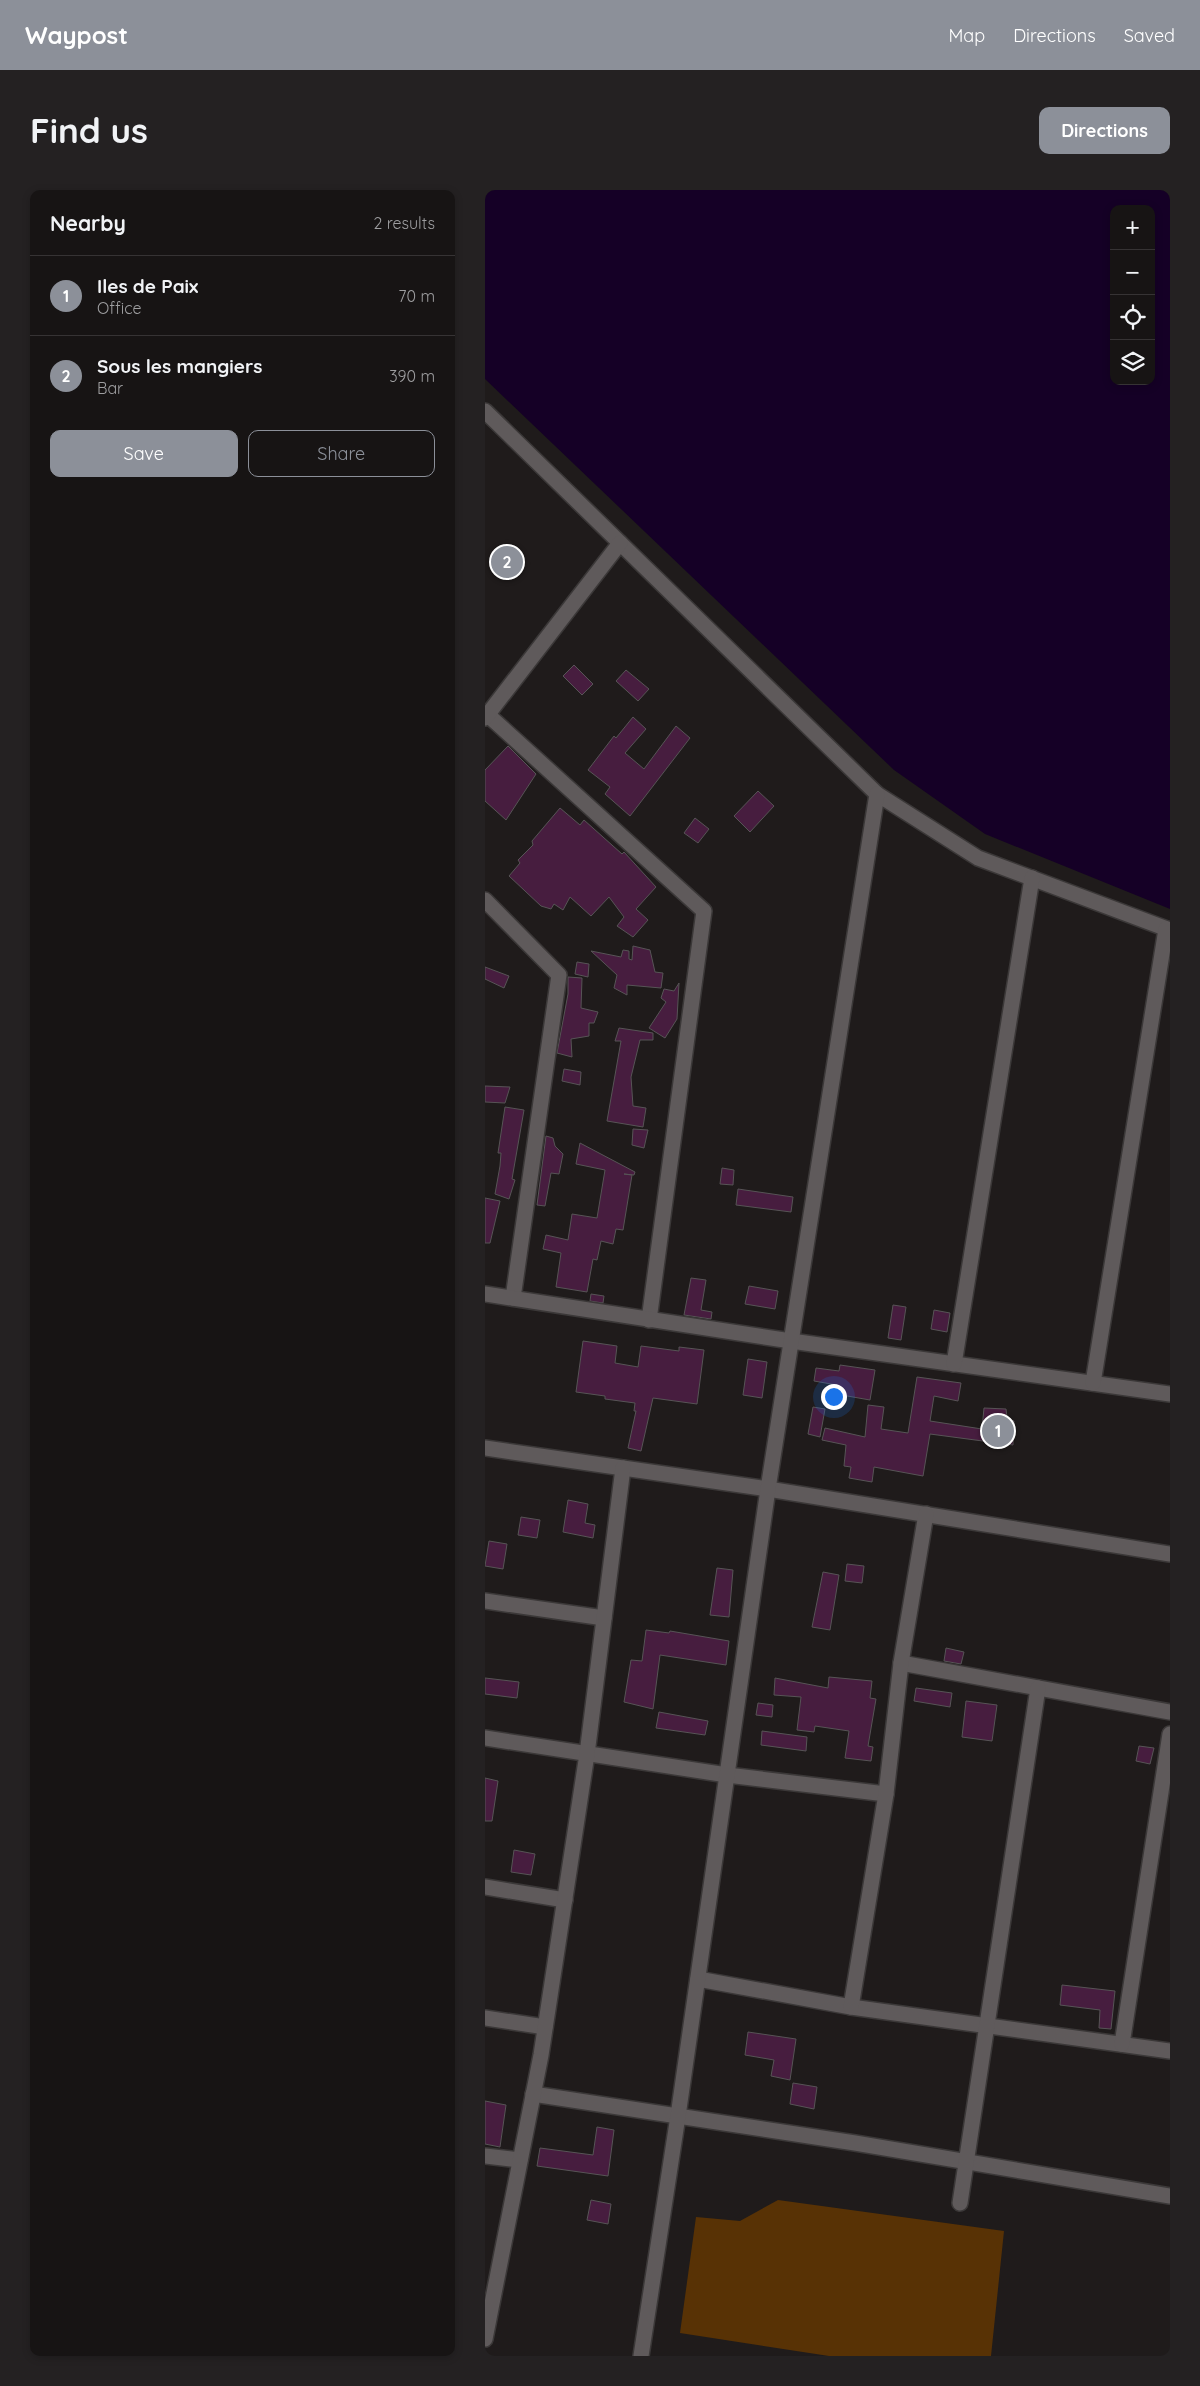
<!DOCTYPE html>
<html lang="en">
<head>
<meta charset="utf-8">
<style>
  :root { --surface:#171414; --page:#242122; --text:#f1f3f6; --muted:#9e9ea0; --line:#363334; --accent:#8c9099 }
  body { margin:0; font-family:Quicksand,sans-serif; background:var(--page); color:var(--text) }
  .controls { position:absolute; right:15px; top:15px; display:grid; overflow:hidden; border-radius:10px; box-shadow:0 2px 8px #0003 }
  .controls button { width:45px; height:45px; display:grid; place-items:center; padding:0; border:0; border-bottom:1px solid var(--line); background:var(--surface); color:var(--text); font:25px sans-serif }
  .you { position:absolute; left:348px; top:1206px; width:18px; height:18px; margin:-12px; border:4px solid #fff; border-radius:50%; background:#1a73e8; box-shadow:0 0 0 8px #1a73e833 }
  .badge { display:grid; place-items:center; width:32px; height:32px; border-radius:50%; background:var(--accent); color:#fff; font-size:16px; font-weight:700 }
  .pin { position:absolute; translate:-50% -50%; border:2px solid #fff; box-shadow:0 1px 5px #0006 }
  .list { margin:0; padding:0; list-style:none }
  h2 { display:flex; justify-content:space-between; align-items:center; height:65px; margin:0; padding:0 20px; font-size:21px }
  h2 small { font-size:16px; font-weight:400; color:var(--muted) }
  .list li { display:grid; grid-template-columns:32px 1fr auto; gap:15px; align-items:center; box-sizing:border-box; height:80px; padding:0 20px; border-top:1px solid var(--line) }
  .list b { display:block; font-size:19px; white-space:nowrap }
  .list p { margin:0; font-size:16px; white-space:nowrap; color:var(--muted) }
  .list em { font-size:16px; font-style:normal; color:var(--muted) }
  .actions { display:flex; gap:10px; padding:15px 20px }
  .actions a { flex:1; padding:11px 0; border:1px solid var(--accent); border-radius:10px; text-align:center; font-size:18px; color:var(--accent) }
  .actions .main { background:var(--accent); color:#fff }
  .icon { flex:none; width:28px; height:28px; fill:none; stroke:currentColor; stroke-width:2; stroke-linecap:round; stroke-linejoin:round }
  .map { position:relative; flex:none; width:685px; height:2166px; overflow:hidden; border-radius:10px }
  header { display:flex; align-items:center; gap:30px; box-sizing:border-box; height:70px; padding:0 25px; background:var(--accent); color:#fff }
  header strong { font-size:24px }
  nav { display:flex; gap:28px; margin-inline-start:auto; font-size:18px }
  .intro { display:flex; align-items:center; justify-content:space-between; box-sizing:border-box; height:120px; padding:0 30px }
  h1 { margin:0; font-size:35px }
  .button { padding:12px 22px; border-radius:10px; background:var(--accent); color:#fff; font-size:18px; font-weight:700 }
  main { display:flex; gap:30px; padding:0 30px }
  aside { flex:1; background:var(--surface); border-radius:10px; box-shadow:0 2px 8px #0003 }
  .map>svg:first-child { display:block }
  .green { fill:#583205 }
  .water { fill:#150026; fill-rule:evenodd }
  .building { fill:#471d3f; stroke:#575456 }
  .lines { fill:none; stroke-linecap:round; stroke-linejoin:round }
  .street-casing { stroke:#3b3838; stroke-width:18 }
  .street { stroke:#5f5a5b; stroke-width:15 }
</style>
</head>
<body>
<header>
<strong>Waypost</strong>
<nav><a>Map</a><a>Directions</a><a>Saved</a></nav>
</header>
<div class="intro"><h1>Find us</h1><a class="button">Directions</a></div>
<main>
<aside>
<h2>Nearby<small>2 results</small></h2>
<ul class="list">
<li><span class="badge">1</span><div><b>Iles de Paix</b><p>Office</p></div><em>70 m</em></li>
<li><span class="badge">2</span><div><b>Sous les mangiers</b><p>Bar</p></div><em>390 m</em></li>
</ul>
<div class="actions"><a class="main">Save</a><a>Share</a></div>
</aside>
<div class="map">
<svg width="685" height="2166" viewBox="0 0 685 2166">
  <rect width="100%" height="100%" fill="#1f1b1b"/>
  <polygon class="green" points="293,2010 519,2041 506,2166 344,2166 195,2143 211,2027 255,2031"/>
  <path class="water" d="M0 0H685V719L500 644 409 580 0 189ZM629 19H666V191H629Z"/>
  <g class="building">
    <polygon points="89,475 108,494 97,505 78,486"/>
    <polygon points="141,480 164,499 153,511 131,491"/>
    <polygon points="148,527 161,539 140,563 159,579 191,536 205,548 145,626 120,604 125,597 103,580 129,546 131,548"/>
    <polygon points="23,556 51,584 21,630 0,611 0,580"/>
    <polygon points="273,601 289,616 265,642 249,626"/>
    <polygon points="75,618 95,635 99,630 137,664 139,662 171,697 151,719 163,730 148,747 132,736 139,727 124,707 106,726 85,707 78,720 69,714 66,719 56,716 24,686 35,673 33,670 48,655 47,651"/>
    <polygon points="210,628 224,639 213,653 199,643"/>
    <polygon points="148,756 165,760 170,782 178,783 176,798 142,795 142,805 129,798 132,785 106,761 136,767 138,760 144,761 144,769 147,770"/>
    <polygon points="92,772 104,774 103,787 90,784"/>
    <polygon points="0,777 24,786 19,798 0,789"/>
    <polygon points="83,787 97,788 96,818 113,822 109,833 104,833 104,846 86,849 87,867 72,863 83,804"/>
    <polygon points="194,793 192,829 180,848 164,838 181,812 176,808 179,799 189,801"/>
    <polygon points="134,838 168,843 168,850 155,850 146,887 148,916 161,918 158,937 122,931 136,851 130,851"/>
    <polygon points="79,879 96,882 95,895 77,891"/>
    <polygon points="0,896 25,897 20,913 0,912"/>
    <polygon points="20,917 39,920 27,989 30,990 24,1009 10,1004 15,976 16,963 13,963"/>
    <polygon points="148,939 163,940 159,958 147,955"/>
    <polygon points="61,946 68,948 70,956 78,964 74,984 66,983 60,1016 52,1015"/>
    <polygon points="95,953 150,982 149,985 139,984 147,985 138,1040 131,1039 128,1054 116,1051 112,1070 108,1069 102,1102 71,1097 76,1063 58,1059 61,1045 83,1050 87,1024 112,1028 120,980 91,974"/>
    <polygon points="237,978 249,980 248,995 235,994"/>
    <polygon points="253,999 308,1007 306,1022 251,1015"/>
    <polygon points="0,1008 15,1011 5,1053 0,1053"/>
    <polygon points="206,1088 221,1090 216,1120 227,1122 226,1129 199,1125"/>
    <polygon points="264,1096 293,1101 290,1119 260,1114"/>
    <polygon points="106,1104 119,1106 118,1113 105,1111"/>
    <polygon points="408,1115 421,1117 416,1150 403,1148"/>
    <polygon points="449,1120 465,1123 462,1142 446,1139"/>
    <polygon points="98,1151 132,1156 130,1173 153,1177 156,1156 194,1161 194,1157 219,1160 212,1214 168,1208 156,1261 143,1258 151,1221 149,1221 150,1213 120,1209 120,1206 91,1202"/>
    <polygon points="263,1169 282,1172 277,1208 258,1205"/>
    <polygon points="355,1175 390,1180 385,1210 351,1204 352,1195 329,1191 331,1178 354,1181"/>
    <polygon points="432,1187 476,1193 473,1211 449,1206 445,1231 497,1239 499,1218 521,1219 522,1228 529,1231 528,1255 445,1244 438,1286 389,1277 387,1292 364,1288 366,1277 359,1276 361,1255 337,1250 340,1238 380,1247 383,1215 399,1217 396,1239 423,1243"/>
    <polygon points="328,1217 340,1219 335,1247 323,1244"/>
    <polygon points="83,1310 103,1314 100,1333 110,1335 108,1348 78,1342"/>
    <polygon points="36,1327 55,1330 52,1348 33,1345"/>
    <polygon points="4,1351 22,1354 18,1379 0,1376"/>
    <polygon points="362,1374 379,1376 377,1393 360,1391"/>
    <polygon points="232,1378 248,1380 244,1427 225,1425"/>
    <polygon points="338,1382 354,1385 345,1440 327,1437"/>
    <polygon points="161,1440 184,1443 185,1441 244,1451 241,1475 175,1465 168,1519 139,1512 146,1470 157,1471"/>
    <polygon points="461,1458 479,1462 476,1474 459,1471"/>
    <polygon points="344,1487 387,1491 385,1508 391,1509 383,1556 388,1557 386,1571 360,1568 364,1541 330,1536 329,1542 312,1540 316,1507 289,1505 290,1488 343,1498"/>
    <polygon points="0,1488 34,1492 32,1508 0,1504"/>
    <polygon points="431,1498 467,1503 465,1517 429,1511"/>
    <polygon points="481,1511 512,1515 507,1551 477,1547"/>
    <polygon points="273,1513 288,1515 287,1527 271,1525"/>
    <polygon points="174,1522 223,1531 220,1545 171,1538"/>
    <polygon points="277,1541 322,1547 321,1561 276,1555"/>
    <polygon points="654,1556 669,1558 665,1574 651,1571"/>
    <polygon points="0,1588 13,1591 7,1631 0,1631"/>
    <polygon points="29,1660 50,1664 46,1685 26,1682"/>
    <polygon points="577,1795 630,1801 626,1839 614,1838 615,1820 575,1815"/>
    <polygon points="263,1842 311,1849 305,1890 286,1886 289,1870 260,1865"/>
    <polygon points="308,1893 332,1897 329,1919 305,1914"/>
    <polygon points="0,1911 21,1915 15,1957 0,1954"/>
    <polygon points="112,1937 129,1940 123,1986 52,1976 55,1958 108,1965"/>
    <polygon points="106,2010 126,2014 123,2034 102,2030"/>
  </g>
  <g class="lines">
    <g class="street-casing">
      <g id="street">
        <polyline points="0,221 392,604 493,668 685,740"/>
        <polyline points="3,525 219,721 164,1130"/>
        <polyline points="0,528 135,353"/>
        <polyline points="0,710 74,785 28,1108"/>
        <polyline points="0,1104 306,1151 685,1204"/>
        <polyline points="469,1174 547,688"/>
        <polyline points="608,1193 681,739"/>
        <polyline points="0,1258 283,1299 685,1364"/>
        <polyline points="0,1411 119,1428"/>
        <polyline points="416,1473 685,1522"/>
        <polyline points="0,1548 242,1585 401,1604"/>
        <polyline points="0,1697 80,1710"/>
        <polyline points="213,1789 366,1817 685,1861"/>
        <polyline points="366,1817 401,1604 416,1473 441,1324"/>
        <polyline points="0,1828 60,1837"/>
        <polyline points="637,1854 685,1544"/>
        <polyline points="48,1904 370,1953 685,2006"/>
        <polyline points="0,1966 35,1970"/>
        <polyline points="475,2013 553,1498"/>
        <polyline points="0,2149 56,1865 102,1564 138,1278"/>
        <polyline points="156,2166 193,1926 283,1299 392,604"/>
      </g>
    </g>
    <use href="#street" class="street"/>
  </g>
</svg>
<div class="controls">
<button>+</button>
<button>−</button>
<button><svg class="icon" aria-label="locate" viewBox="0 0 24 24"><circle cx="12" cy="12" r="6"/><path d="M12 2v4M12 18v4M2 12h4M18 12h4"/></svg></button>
<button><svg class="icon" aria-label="layers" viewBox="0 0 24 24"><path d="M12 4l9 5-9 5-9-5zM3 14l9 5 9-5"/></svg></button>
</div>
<div class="you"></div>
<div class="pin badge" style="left:513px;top:1241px">1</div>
<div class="pin badge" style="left:22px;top:372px">2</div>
</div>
</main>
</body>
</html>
